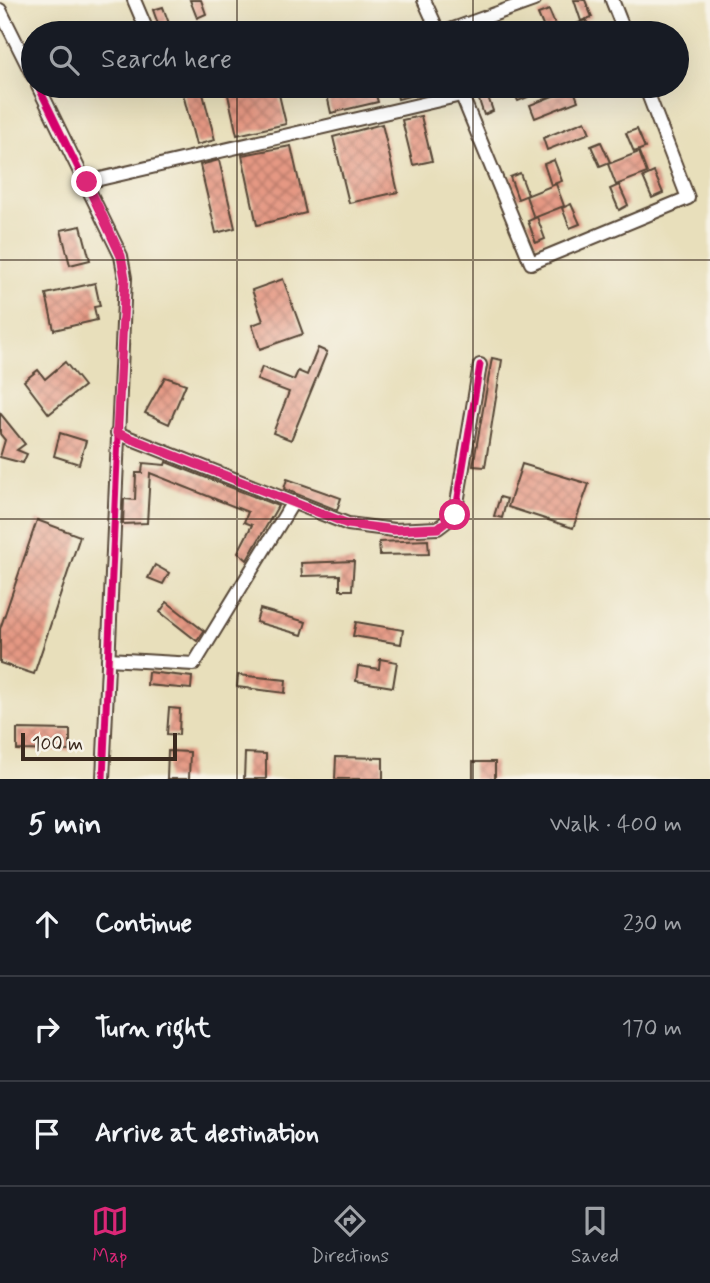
<!DOCTYPE html>
<html lang="en">
<head>
<meta charset="utf-8">
<style>
  :root { --surface:#171b24; --page:#20242c; --text:#f1f3f6; --muted:#9ea1a6; --line:#363941; --accent:#db2777 }
  body { margin:0; font-family:Mynerve,sans-serif; background:var(--page); color:var(--text) }
  .scale { position:absolute; left:21px; bottom:18px; width:156px; box-sizing:border-box; padding-left:7px; border:4px solid #3b2a1e; border-top:0; font-size:19px; line-height:24px; white-space:nowrap; color:#3b2a1e; -webkit-text-stroke:5px #f7f3e8; paint-order:stroke }
  .stop { position:absolute; width:21px; height:21px; margin:-16px; border:5px solid #db2777; border-radius:50%; background:#fff }
  .stop.end { background:#db2777; border-color:#fff; box-shadow:0 2px 7px #0008 }
  .list { margin:0; padding:0; list-style:none }
  h2 { display:flex; justify-content:space-between; align-items:center; height:91px; margin:0; padding:0 28px; font-size:30px }
  h2 small { font-size:23px; font-weight:400; color:var(--muted) }
  .list li { display:grid; grid-template-columns:46px 1fr auto; gap:21px; align-items:center; box-sizing:border-box; height:105px; padding:0 28px; border-top:2px solid var(--line) }
  .list b { display:block; font-size:26px; white-space:nowrap }
  .list em { font-size:23px; font-style:normal; color:var(--muted) }
  .icon { flex:none; width:38px; height:38px; fill:none; stroke:currentColor; stroke-width:2; stroke-linecap:round; stroke-linejoin:round }
  .map { position:relative; flex:none; width:710px; height:779px; overflow:hidden }
  .search { position:absolute; background:var(--surface); box-shadow:0 7px 28px #0002; left:21px; right:21px; top:21px; height:77px; display:flex; align-items:center; gap:18px; box-sizing:border-box; padding:0 24px; border-radius:38px; color:var(--muted); font-size:26px }
  .sheet { height:406px; background:var(--surface) }
  nav { display:flex; justify-content:space-around; align-items:center; box-sizing:border-box; height:98px; border-top:2px solid var(--line); background:var(--surface); font-size:19px; color:var(--muted) }
  nav a { display:grid; justify-items:center; gap:4px }
  nav .on { color:var(--accent) }
  .map>svg:first-child { display:block }
  .building { fill:url(#building-cross-hatch) }
  .lines { fill:none; stroke-linecap:round; stroke-linejoin:round }
  .minor-casing { stroke:#554536; stroke-width:16 }
  .minor { stroke:#fff; stroke-width:12 }
  .cycleway-casing { stroke:#f7f3e8; stroke-width:11 }
  .cycleway { stroke:#d6006c; stroke-width:7 }
  .route { stroke:#db2777; stroke-width:9 }
  .grid { fill:none; stroke:#3b2a1e; stroke-width:2; stroke-opacity:0.55 }
</style>
</head>
<body>
<div class="map">
<svg width="710" height="779" viewBox="0 0 710 779">
  <defs>
    <pattern id="building-cross-hatch" width="8" height="8" patternUnits="userSpaceOnUse" patternTransform="scale(1.75)"><rect width="8" height="8" fill="#e59883"/><path d="M0 0l8 8M0 8l8-8" fill="none" stroke="#bb7c6b"/></pattern>
  </defs>
  <rect width="100%" height="100%" fill="#f7f3e8"/>
  <filter id="ink" filterUnits="userSpaceOnUse"><feTurbulence type="fractalNoise" baseFrequency=".0143" numOctaves="2"/><feDisplacementMap in="SourceGraphic" scale="14" xChannelSelector="R" yChannelSelector="G"/><feConvolveMatrix kernelMatrix="1 2 1 2 8 2 1 2 1" color-interpolation-filters="sRGB"/></filter>
  <filter id="wash" filterUnits="userSpaceOnUse"><feTurbulence type="fractalNoise" baseFrequency=".00686" numOctaves="4" result="noise"/><feDisplacementMap in="SourceGraphic" scale="28" xChannelSelector="R" yChannelSelector="G"/><feGaussianBlur stdDeviation="1.57" result="paint"/><feColorMatrix in="noise" values="0 0 0 0 0 0 0 0 0 0 0 0 0 0 0 0 0 1.4 0 .05"/><feComposite in="paint" operator="in"/></filter>
  <g filter="url(#wash)">
    <rect width="100%" height="100%" fill="#e8dfbb"/>
    <g id="blocks">
      <g class="building">
        <polygon points="190,0 201,0 206,14 197,18"/>
        <polygon points="574,0 585,0 592,17 581,21"/>
        <polygon points="163,7 171,29 161,32 153,10"/>
        <polygon points="549,10 558,31 586,20 591,33 546,33 538,14"/>
        <polygon points="181,86 201,86 215,140 196,145"/>
        <polygon points="226,86 277,86 286,124 237,135"/>
        <polygon points="325,86 373,86 378,102 331,113"/>
        <polygon points="395,86 415,86 417,94 398,99"/>
        <polygon points="511,86 523,86 528,97 518,101"/>
        <polygon points="573,88 578,101 535,118 530,105"/>
        <polygon points="486,91 493,111 484,115 477,94"/>
        <polygon points="421,116 432,161 413,165 402,120"/>
        <polygon points="585,121 590,133 547,150 543,138"/>
        <polygon points="382,124 398,192 349,203 333,137"/>
        <polygon points="637,129 645,148 634,152 626,133"/>
        <polygon points="601,142 610,162 600,166 591,146"/>
        <polygon points="291,146 306,213 257,225 242,155"/>
        <polygon points="639,152 647,173 616,185 608,164"/>
        <polygon points="219,160 235,228 216,233 200,165"/>
        <polygon points="554,160 562,181 551,185 544,164"/>
        <polygon points="654,172 663,193 652,198 643,177"/>
        <polygon points="520,173 528,195 518,199 510,177"/>
        <polygon points="556,184 564,206 534,218 526,196"/>
        <polygon points="619,185 628,205 619,210 610,189"/>
        <polygon points="571,204 580,224 570,228 562,208"/>
        <polygon points="537,217 545,239 536,243 528,221"/>
        <polygon points="81,226 90,260 70,265 61,230"/>
        <polygon points="283,279 303,334 260,349 252,325 263,321 252,290"/>
        <polygon points="95,283 100,306 94,307 97,320 54,330 46,294"/>
        <polygon points="318,348 327,352 291,440 273,433 289,392 257,380 262,367 294,380 298,371 307,375"/>
        <polygon points="492,358 502,360 485,467 473,466"/>
        <polygon points="65,362 84,386 49,414 24,381 38,370 45,379"/>
        <polygon points="165,377 186,384 169,424 145,413"/>
        <polygon points="0,413 25,444 17,450 27,454 23,463 0,457 5,440 0,434"/>
        <polygon points="60,433 86,441 79,464 54,456"/>
        <polygon points="166,462 278,506 247,560 238,552 252,525 244,522 248,512 150,473 147,523 123,524 124,499 135,500 136,473 142,473 143,463 165,465"/>
        <polygon points="522,464 589,484 573,528 508,507"/>
        <polygon points="287,479 341,498 337,510 284,489"/>
        <polygon points="500,497 507,499 502,518 494,516"/>
        <polygon points="37,520 80,536 34,674 0,663 0,629"/>
        <polygon points="428,540 429,554 380,555 379,542"/>
        <polygon points="354,561 352,590 340,590 340,575 302,576 301,563"/>
        <polygon points="155,565 169,573 163,584 148,578"/>
        <polygon points="167,602 204,631 197,641 160,612"/>
        <polygon points="260,609 306,622 302,635 256,622"/>
        <polygon points="356,622 403,630 401,644 353,636"/>
        <polygon points="380,659 397,662 393,687 356,681 358,666 379,669"/>
        <polygon points="148,672 192,677 191,689 147,685"/>
        <polygon points="238,675 286,680 285,693 237,687"/>
        <polygon points="169,708 180,709 179,735 167,734"/>
        <polygon points="17,729 70,730 70,751 17,750"/>
        <polygon points="168,751 190,752 189,779 167,779"/>
        <polygon points="245,753 266,754 266,779 244,779"/>
        <polygon points="336,757 383,758 383,779 335,779"/>
        <rect x="473" y="762" width="22" height="17"/>
      </g>
    </g>
  </g>
  <g filter="url(#ink)">
    <use href="#blocks" fill-opacity="0" stroke="#554536" stroke-width="2"/>
    <g class="lines">
      <g class="minor-casing">
        <g id="minor">
          <polyline points="134,0 148,33"/>
          <polyline points="424,0 439,33"/>
          <polyline points="612,0 625,33"/>
          <polyline points="0,10 33,76"/>
          <polyline points="442,33 534,0"/>
          <polyline points="38,86 121,256 125,278 103,779"/>
          <polyline points="458,86 531,263 688,198 645,86"/>
          <polyline points="87,182 461,95"/>
          <polyline points="117,433 348,524 394,530 438,528 455,515 480,365"/>
          <polyline points="108,659 194,664 293,502"/>
        </g>
      </g>
      <use href="#minor" class="minor"/>
      <g class="cycleway-casing">
        <g id="cycleway">
          <polyline points="38,86 121,256 125,278 103,779"/>
          <polyline points="117,433 348,524 394,530 438,528 455,515 480,365"/>
        </g>
      </g>
      <use href="#cycleway" class="cycleway"/>
    </g>
  </g>
  <g class="lines" filter="url(#ink)">
    <polyline class="route" points="87,182 121,256 125,278 117,433 348,524 394,530 438,528 455,515"/>
  </g>
  <path class="grid" d="M237 0V33M473 0V33M237 86V779M473 86V779M0 260H710M0 519H710"/>
</svg>
<div class="scale">100 m</div>
<div class="stop" style="left:455px;top:515px"></div>
<div class="stop end" style="left:87px;top:182px"></div>
<div class="search"><svg class="icon" aria-label="search" viewBox="0 0 24 24"><circle cx="10" cy="10" r="6"/><path d="M15 15l6 6"/></svg>Search here</div>
</div>
<section class="sheet">
<h2>5 min<small>Walk · 400 m</small></h2>
<ul class="list">
<li><svg class="icon" aria-label="ahead" viewBox="0 0 24 24"><path d="M12 20V5M6 11l6-6 6 6"/></svg><div><b>Continue</b></div><em>230 m</em></li>
<li><svg class="icon" aria-label="right" viewBox="0 0 24 24"><path d="M7 20v-9h11M14 6l5 5-5 5"/></svg><div><b>Turn right</b></div><em>170 m</em></li>
<li><svg class="icon" aria-label="arrive" viewBox="0 0 24 24"><path d="M6 21V4h12l-3 4 3 4H6"/></svg><div><b>Arrive at destination</b></div></li>
</ul>
</section>
<nav>
<a class="on"><svg class="icon" aria-label="map" viewBox="0 0 24 24"><path d="M3 6l6-2 6 2 6-2v14l-6 2-6-2-6 2zM9 4v14M15 6v14"/></svg>Map</a>
<a><svg class="icon" aria-label="directions" viewBox="0 0 24 24"><path d="M12 3l9 9-9 9-9-9zM9 14v-3h6M13 9l2 2-2 2"/></svg>Directions</a>
<a><svg class="icon" aria-label="saved" viewBox="0 0 24 24"><path d="M7 4h10v16l-5-4-5 4z"/></svg>Saved</a>
</nav>
</body>
</html>
